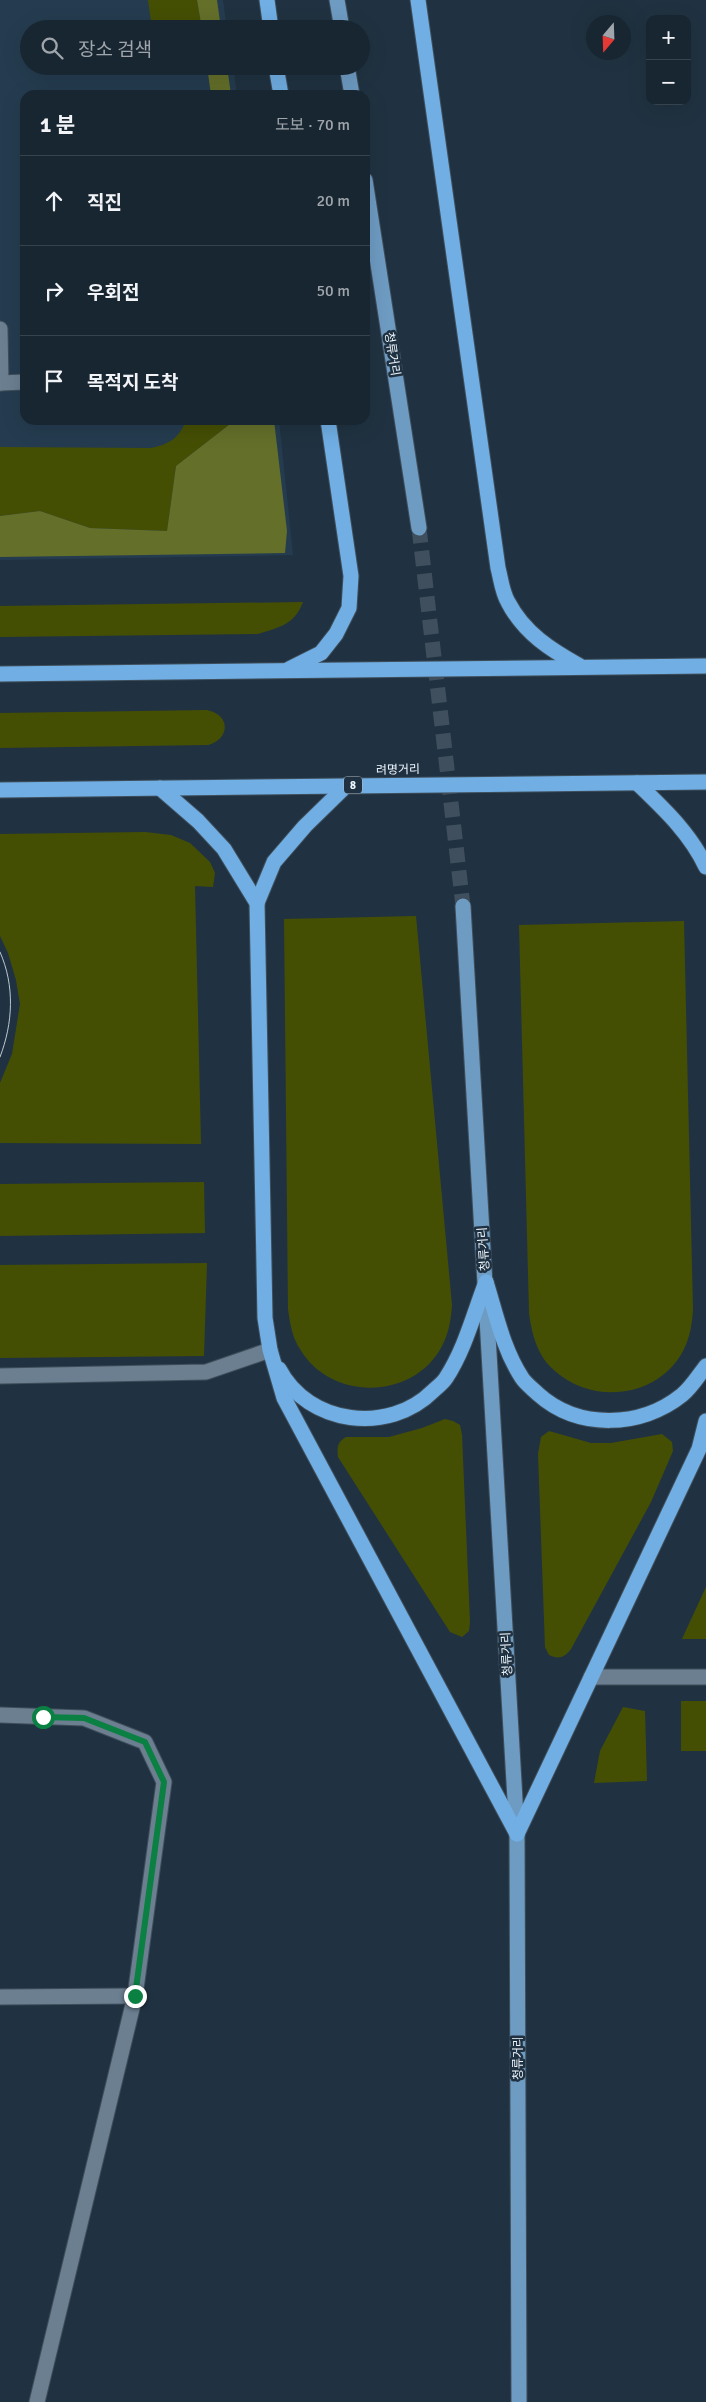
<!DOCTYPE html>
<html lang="ko">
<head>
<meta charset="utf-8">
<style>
  :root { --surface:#182631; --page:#212e39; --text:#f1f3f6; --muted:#9fa5ab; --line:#36434d }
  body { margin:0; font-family:Signika,"Noto Sans KR",sans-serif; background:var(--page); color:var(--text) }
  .controls { position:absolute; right:15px; top:15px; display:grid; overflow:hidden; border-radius:10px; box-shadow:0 5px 20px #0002 }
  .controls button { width:45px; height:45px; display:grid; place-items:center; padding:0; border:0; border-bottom:1px solid var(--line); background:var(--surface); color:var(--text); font:25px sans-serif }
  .compass { position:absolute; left:586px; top:15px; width:45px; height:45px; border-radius:50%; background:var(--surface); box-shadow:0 5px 20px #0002; rotate:199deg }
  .stop { position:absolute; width:15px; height:15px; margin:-11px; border:4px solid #0b8043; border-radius:50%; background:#fff }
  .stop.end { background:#0b8043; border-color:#fff; box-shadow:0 1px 5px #0008 }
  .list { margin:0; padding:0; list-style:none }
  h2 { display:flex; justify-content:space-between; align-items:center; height:65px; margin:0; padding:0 20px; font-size:21px }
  h2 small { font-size:16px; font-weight:400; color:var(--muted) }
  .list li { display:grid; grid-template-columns:32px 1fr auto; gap:15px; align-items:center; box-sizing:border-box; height:90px; padding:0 20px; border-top:1px solid var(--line) }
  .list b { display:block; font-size:19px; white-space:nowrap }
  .list em { font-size:16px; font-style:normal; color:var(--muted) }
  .icon { flex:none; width:28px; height:28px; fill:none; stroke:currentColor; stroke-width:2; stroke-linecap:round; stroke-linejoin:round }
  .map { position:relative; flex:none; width:706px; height:2402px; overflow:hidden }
  .search { position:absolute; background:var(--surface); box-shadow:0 5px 20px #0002; left:20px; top:20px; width:350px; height:55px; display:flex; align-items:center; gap:12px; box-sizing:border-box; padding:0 18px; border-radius:28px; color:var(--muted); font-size:19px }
  .panel { position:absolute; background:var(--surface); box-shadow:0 5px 20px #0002; left:20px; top:90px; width:350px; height:335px; border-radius:15px }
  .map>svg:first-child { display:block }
  .built { fill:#253c50 }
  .green { fill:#454f04 }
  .forest { fill:#646f2a }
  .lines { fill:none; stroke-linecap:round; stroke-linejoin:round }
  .primary-tunnel { stroke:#3f4f5d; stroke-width:15; stroke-dasharray:15 8; stroke-linecap:butt }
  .lane-casing { stroke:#3f4e5b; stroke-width:17 }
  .street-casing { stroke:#3f4e5b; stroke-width:17 }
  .primary-casing { stroke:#3f4e5b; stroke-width:17 }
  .highway-casing { stroke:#3f4e5b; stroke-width:17 }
  .lane { stroke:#6b7f91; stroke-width:15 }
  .street { stroke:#6b7f91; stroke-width:15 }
  .primary { stroke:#6e9bc2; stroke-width:15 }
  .highway { stroke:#70aee3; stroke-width:15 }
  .tram { stroke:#bdc8d1; stroke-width:1 }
  .route { stroke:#0b8043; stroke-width:6 }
  .labels { text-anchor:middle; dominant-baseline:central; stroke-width:5; stroke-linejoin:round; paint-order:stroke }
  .shield { fill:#203241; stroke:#b0bbc5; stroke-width:1 }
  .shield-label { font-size:11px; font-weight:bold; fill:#edf6fe }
  .street-label { font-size:12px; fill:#edf6fe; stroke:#203241 }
</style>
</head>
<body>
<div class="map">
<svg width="706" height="2402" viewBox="0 0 706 2402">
  <rect width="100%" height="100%" fill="#203241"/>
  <polygon class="built" points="0,0 223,0 227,29 29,29 29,66 233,66 237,95 25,95 25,420 279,420 293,555 0,560"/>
  <g class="green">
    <polygon points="148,0 197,0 202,29 152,29"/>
    <path d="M186 420H240L230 424 176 466 167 531 90 528 40 511 0 516V447L150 448C168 445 180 438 186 420Z"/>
    <path d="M303 602C294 625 280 627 258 634L0 637V606Z"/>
    <path d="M207 710C231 715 230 739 208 745L0 748V713Z"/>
    <polygon points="145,832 171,835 190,843 210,862 215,873 213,887 195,886 201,1144 0,1143 0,1083 12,1054 20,1004 16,980 8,953 0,936 0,834"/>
    <path d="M416 916 452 1305C451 1319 449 1333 442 1346 414 1400 331 1402 300 1349 292 1337 290 1323 288 1309L284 919Z"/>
    <path d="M684 921 693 1310C692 1324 690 1338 683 1351 658 1398 593 1405 555 1371 537 1356 532 1334 529 1313L519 925Z"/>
    <polygon points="204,1182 205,1233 0,1236 0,1184"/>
    <polygon points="207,1263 204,1356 0,1358 0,1265"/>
    <path d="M445 1419 453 1421 460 1425 462 1435 470 1622 469 1631 462 1637 450 1632 338 1457C337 1448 337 1442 346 1437H389L422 1428Z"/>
    <path d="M549 1431 591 1443H611L662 1434 672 1442 673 1451 651 1502 571 1649C565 1657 559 1660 549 1655L545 1647 538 1454 541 1437Z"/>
    <polygon points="706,1587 706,1639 682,1639"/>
    <rect x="681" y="1701" width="25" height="50"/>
    <polygon points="623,1707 645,1711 647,1781 594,1783 600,1751"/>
  </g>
  <g class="forest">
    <polygon points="197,0 217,0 221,29 202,29"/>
    <polygon points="207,66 227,66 231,95 211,95"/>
    <polygon points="240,420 274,420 287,531 285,553 0,557 0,516 40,511 90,528 167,531 176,466 230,424"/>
  </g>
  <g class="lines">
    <polyline class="primary-tunnel" points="419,528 463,906"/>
    <g class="lane-casing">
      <g id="lane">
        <polyline points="0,329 1,383"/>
        <polyline points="0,383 25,382"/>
      </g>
    </g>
    <g class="street-casing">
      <g id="street">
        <polyline points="0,1376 206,1372 270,1350"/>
        <polyline points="591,1677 706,1677"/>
        <polyline points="0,1715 84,1718 145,1742 164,1782 135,1996 37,2402"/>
        <polyline points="0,1997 135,1996"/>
      </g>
    </g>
    <g class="primary-casing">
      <g id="primary">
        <polyline points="337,0 342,29"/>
        <polyline points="347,66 352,95"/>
        <polyline points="365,180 419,528"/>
        <polyline points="463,906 517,1834 519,2402"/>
      </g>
    </g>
    <g class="highway-casing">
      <g id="highway">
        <polyline points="267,0 271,29"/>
        <path d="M418 0 498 568C501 579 502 592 508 602 524 633 551 650 580 666"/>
        <polyline points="276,66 281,95"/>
        <polyline points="289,669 321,653 336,634 349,608 351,576 328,420"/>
        <polyline points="0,674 706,666"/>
        <path d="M637 783C664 809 690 833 706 867"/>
        <polyline points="160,788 198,821 224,849 257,903 265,1318 270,1350 284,1398 517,1834"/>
        <polyline points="0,790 706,782"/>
        <polyline points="257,903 274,862 305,826 347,785"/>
        <path d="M486 1282C496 1314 503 1349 522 1378 526 1384 533 1389 538 1394 578 1430 641 1428 682 1395 691 1388 699 1375 706 1366"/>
        <path d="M279 1369C308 1425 389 1435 433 1391 437 1387 443 1383 446 1378 465 1349 474 1313 486 1282"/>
        <polyline points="517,1834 699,1449 706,1421"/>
      </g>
    </g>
    <use href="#lane" class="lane"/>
    <use href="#street" class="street"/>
    <use href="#primary" class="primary"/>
    <use href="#highway" class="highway"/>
    <path class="tram" d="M0 952C15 986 13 1023 0 1057"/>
  </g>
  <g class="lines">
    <polyline class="route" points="43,1717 84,1718 145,1742 164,1782 135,1996"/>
  </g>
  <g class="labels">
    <rect class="shield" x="344" y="776.5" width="18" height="17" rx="4"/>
    <g class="shield-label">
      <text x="353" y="785">8</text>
    </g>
    <g class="street-label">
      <text transform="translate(392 354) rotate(81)">청류거리</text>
      <text transform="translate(398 770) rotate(-1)">려명거리</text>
      <text transform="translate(484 1249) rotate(-94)">청류거리</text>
      <text transform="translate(507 1654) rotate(-93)">청류거리</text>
      <text transform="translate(518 2058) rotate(-90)">청류거리</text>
    </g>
  </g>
</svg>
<div class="controls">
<button>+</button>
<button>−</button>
</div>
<svg class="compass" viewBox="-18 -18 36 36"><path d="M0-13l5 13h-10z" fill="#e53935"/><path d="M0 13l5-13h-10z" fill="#9fa5ab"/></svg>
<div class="stop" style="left:43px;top:1717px"></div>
<div class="stop end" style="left:135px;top:1996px"></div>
<div class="search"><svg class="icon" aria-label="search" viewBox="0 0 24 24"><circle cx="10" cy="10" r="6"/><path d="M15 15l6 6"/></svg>장소 검색</div>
<section class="panel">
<h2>1 분<small>도보 · 70 m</small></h2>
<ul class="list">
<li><svg class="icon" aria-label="ahead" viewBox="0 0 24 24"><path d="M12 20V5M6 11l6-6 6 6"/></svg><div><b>직진</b></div><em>20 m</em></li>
<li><svg class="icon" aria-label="right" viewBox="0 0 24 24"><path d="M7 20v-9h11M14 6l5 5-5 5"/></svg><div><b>우회전</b></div><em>50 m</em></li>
<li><svg class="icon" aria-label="arrive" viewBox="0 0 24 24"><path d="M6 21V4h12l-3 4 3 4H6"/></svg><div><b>목적지 도착</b></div></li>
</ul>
</section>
</div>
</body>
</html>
